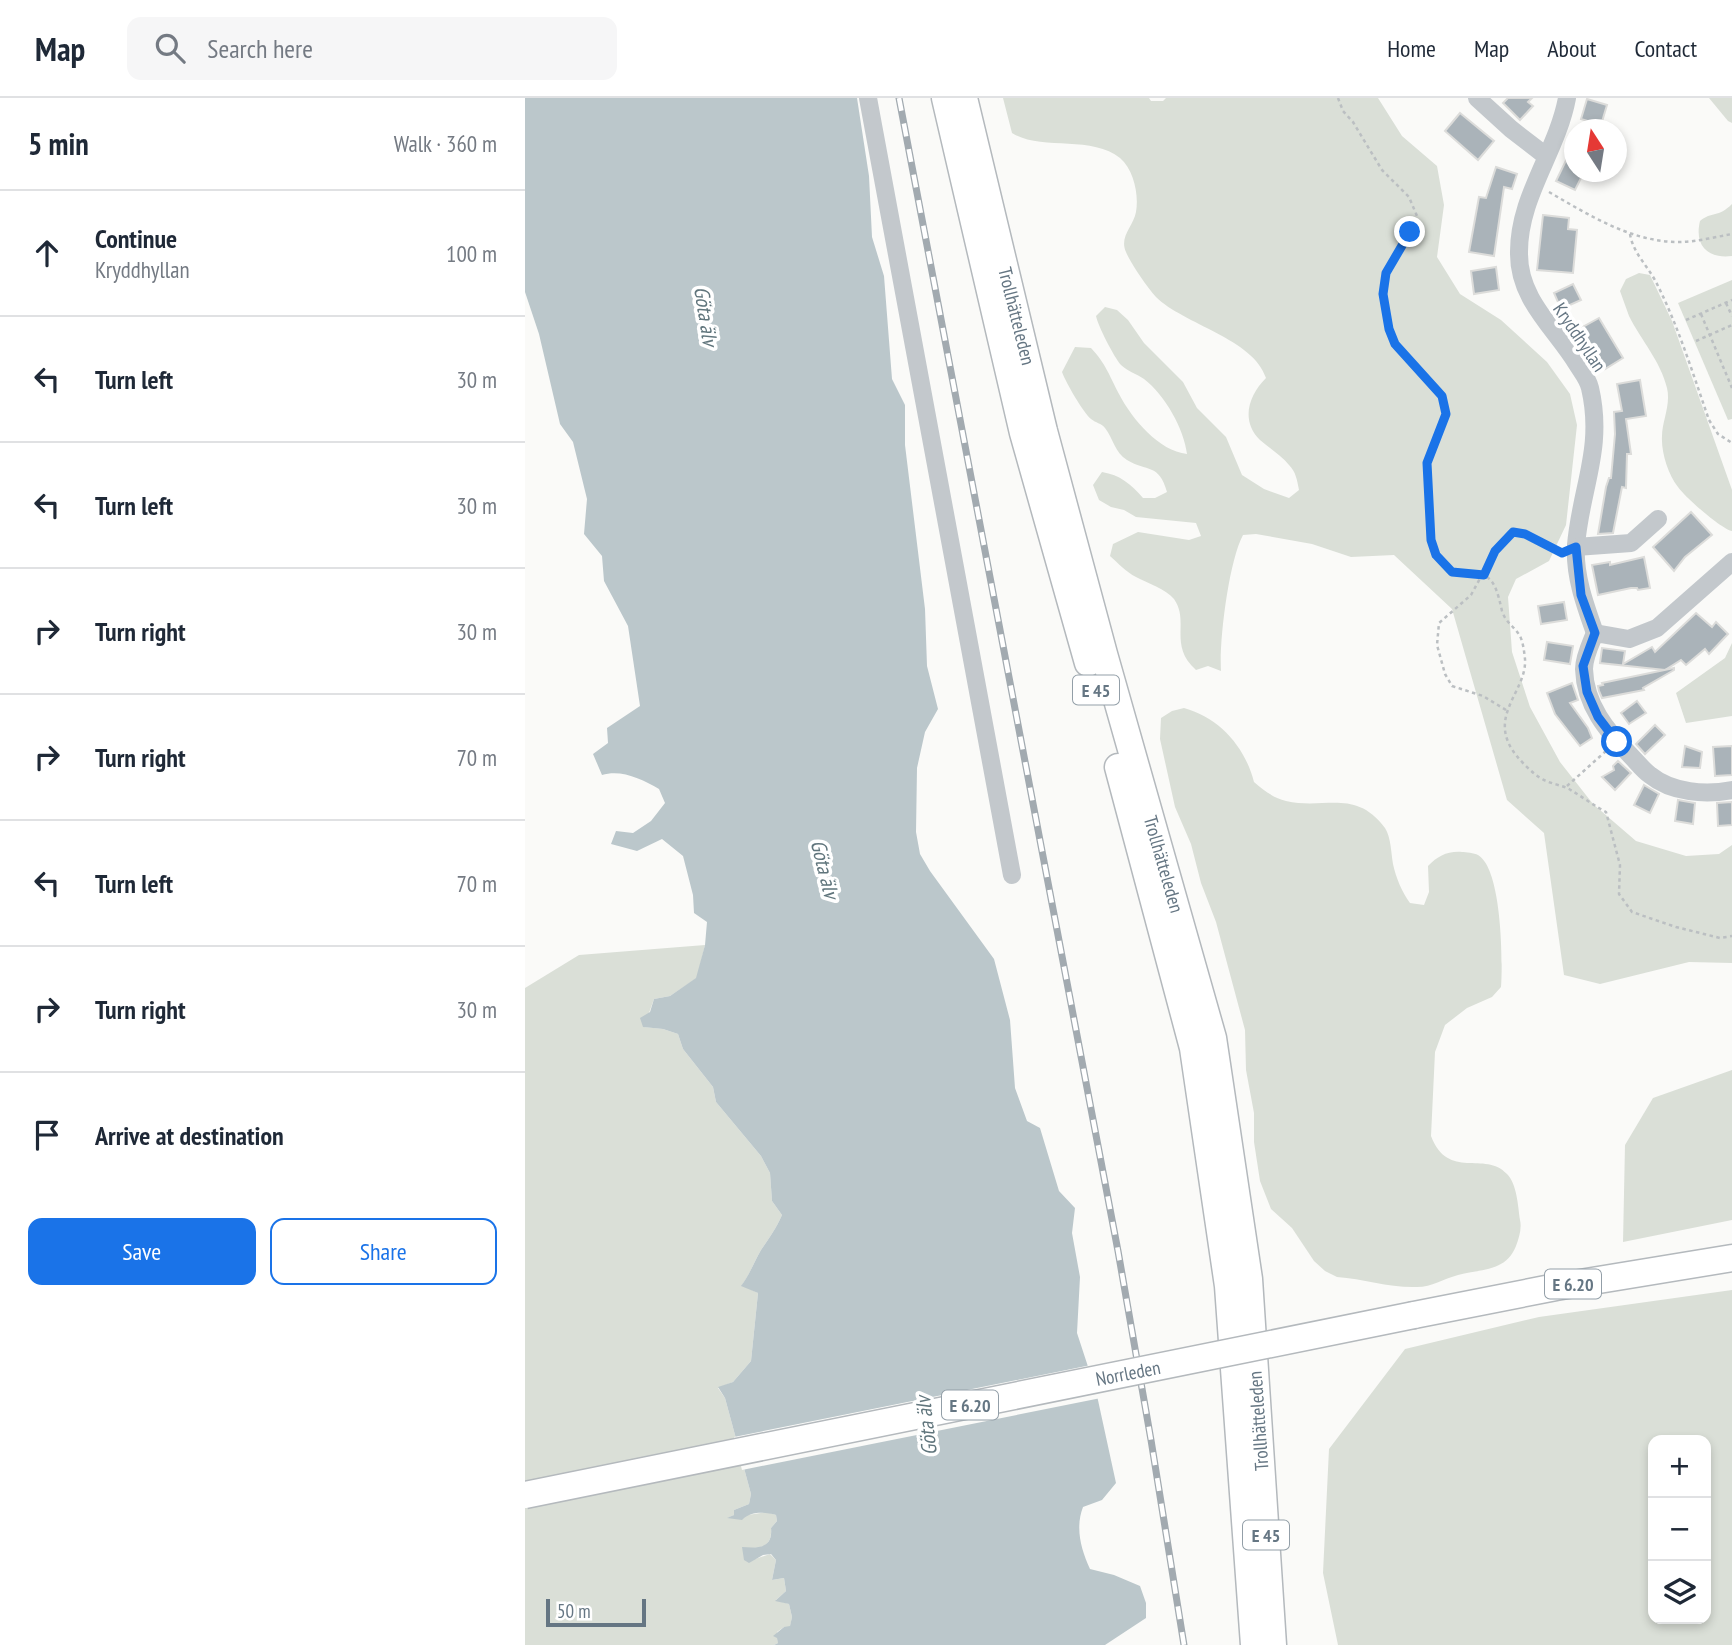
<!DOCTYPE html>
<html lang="en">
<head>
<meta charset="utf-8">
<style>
  :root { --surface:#fff; --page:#f6f6f7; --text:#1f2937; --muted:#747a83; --line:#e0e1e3; --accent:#1a73e8 }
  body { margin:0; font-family:"PT Sans Narrow",sans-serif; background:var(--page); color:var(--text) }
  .controls { position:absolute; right:21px; bottom:21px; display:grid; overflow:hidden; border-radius:14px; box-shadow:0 4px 10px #0003 }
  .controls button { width:63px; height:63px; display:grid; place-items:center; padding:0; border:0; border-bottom:2px solid var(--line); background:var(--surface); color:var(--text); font:35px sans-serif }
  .compass { position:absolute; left:1039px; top:21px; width:63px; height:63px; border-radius:50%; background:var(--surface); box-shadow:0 4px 10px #0003; rotate:348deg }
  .scale { position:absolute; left:21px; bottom:18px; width:100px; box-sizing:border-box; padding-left:7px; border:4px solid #657683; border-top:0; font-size:19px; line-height:24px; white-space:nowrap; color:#657683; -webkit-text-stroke:5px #fff; paint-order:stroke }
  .stop { position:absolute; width:21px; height:21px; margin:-16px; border:5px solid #1a73e8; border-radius:50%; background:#fff }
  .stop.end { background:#1a73e8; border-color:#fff; box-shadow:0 2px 7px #0008 }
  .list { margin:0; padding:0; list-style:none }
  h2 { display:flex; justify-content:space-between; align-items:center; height:91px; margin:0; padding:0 28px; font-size:30px }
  h2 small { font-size:23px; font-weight:400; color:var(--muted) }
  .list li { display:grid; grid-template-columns:46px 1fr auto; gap:21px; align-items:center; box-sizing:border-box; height:126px; padding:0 28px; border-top:2px solid var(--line) }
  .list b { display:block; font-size:26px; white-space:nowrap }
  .list p { margin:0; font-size:23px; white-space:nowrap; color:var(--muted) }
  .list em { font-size:23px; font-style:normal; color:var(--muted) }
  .actions { display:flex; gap:14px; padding:21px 28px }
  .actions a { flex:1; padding:16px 0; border:2px solid var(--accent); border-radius:14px; text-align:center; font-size:24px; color:var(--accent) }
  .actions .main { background:var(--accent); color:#fff }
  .icon { flex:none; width:38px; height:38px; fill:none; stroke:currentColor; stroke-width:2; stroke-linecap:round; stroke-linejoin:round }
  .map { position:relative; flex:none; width:1207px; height:1547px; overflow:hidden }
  header { display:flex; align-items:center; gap:42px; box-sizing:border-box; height:98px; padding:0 35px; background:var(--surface); border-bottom:2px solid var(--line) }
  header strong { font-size:33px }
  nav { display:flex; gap:38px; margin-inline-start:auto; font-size:24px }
  .search { width:490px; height:63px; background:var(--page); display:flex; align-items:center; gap:18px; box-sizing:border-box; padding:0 24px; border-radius:14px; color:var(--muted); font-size:26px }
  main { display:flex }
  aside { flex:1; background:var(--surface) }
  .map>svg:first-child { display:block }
  .green { fill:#dadfd7; fill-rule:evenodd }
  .water { fill:#bbc7cb }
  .pier { fill:#fafaf8 }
  .building { fill:#aab3b9; stroke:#dcdcda; stroke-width:2 }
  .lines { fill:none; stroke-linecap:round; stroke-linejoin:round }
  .highway-casing { stroke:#b4b9bd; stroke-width:29 }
  .path { stroke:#bbbfc2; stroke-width:2.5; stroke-dasharray:3.5 3.5; stroke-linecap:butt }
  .minor { stroke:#c3c8cc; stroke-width:18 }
  .highway { stroke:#fff; stroke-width:26 }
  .rail-casing { stroke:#a2aab0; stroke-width:7 }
  .rail { stroke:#fff; stroke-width:4.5; stroke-dasharray:13; stroke-linecap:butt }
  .highway-bridge-casing { stroke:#b4b9bd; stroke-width:29; stroke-linecap:butt }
  .highway-bridge { stroke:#fff; stroke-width:26 }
  .route { stroke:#1a73e8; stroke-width:9 }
  .labels { text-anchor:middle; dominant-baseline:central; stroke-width:7; stroke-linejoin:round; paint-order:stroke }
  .shield { fill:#fff; stroke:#939fa8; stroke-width:2 }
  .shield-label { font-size:18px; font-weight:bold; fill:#657683 }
  .street-label { font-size:19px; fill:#657683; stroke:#fff }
  .water-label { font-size:21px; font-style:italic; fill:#60757c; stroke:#fff }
</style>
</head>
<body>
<header>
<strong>Map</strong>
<div class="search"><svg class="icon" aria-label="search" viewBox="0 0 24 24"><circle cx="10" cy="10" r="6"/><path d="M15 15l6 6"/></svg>Search here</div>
<nav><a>Home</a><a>Map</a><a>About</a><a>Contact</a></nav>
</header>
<main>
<aside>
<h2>5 min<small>Walk · 360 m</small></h2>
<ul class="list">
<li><svg class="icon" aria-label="ahead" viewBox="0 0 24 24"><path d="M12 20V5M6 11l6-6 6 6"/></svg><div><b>Continue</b><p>Kryddhyllan</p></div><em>100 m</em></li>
<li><svg class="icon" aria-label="left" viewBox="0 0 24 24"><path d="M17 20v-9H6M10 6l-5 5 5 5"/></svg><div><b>Turn left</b></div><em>30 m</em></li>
<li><svg class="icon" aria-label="left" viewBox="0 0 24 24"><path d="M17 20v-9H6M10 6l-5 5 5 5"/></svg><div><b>Turn left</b></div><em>30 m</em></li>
<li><svg class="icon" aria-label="right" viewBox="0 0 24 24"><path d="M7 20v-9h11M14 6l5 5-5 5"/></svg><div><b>Turn right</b></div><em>30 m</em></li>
<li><svg class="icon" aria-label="right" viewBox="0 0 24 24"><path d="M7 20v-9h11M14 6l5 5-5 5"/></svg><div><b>Turn right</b></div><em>70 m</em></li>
<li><svg class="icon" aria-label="left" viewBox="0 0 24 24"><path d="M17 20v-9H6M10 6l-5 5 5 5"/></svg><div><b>Turn left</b></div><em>70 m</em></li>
<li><svg class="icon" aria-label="right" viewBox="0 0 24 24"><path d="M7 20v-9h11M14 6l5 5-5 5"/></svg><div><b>Turn right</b></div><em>30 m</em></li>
<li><svg class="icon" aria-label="arrive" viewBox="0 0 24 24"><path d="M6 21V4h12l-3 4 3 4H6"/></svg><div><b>Arrive at destination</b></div></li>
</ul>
<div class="actions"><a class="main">Save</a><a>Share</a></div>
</aside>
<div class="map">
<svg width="1207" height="1547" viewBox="0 0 1207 1547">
  <rect width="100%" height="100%" fill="#fafaf8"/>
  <g class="green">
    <path d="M478 0H624L626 3H638L641 0H853L877 38 912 68 919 107 912 159 935 196 976 222 1022 264 1045 296 1052 327 1041 427 1024 463 991 481 983 499 987 554 1005 609 1035 664 1068 706 1111 743 1161 758 1194 756 1207 747V865L1164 864 1075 886 1039 877 1019 735 982 702 927 511 869 457 826 459 787 446 731 436 718 437C704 463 694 542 696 573L683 568 671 572C643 547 665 524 649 501 641 491 622 485 611 479 601 474 593 465 585 458L588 446 613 434 664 442 676 438 671 425 611 419 599 412 586 409 574 402 568 387 577 374C595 377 606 386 618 400H630L642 394C634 365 622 374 602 362 590 355 588 340 580 330 576 325 571 325 566 321 558 314 541 285 537 274L550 249 566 250C581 266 584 277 594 296 607 321 634 353 662 356 659 331 640 297 619 281 612 276 602 273 596 267 589 259 573 228 571 218L580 209 592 212 603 222 619 245 658 284 672 310 701 339 717 377 739 391 764 400 774 392C772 382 771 374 764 367 756 357 744 350 735 342 715 322 724 297 741 280 729 241 658 226 631 199 622 189 606 166 601 154 594 139 608 129 611 114 614 97 609 72 595 60 567 37 514 53 487 35Z"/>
    <polygon points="1184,0 1207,0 1207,25 1203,23"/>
    <path d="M1207 106V158C1183 161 1169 148 1175 123 1187 113 1193 120 1207 106Z"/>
    <path d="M1114 175 1125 177 1147 223 1207 392V433C1196 431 1160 399 1153 389 1143 376 1136 354 1137 338 1137 323 1146 307 1142 290 1136 264 1116 242 1104 218 1101 210 1098 201 1095 193L1101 181Z"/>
    <polygon points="1207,182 1207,321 1203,322 1153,205"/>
    <polygon points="1207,545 1207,618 1161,625 1151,595 1200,560"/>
    <path d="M659 610C695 620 720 649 729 684 739 693 749 700 761 703 800 712 830 690 860 730 866 739 866 755 868 766 871 780 877 794 885 805L899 807 904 794 903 768C913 758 922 753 937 754 941 754 949 755 953 757 977 771 978 863 976 889L967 899 942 910 920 927 910 954 906 1038C923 1083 960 1052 982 1076 992 1086 993 1108 995 1122 997 1130 994 1140 991 1148 981 1174 955 1171 933 1177 918 1181 907 1189 892 1189 865 1190 839 1181 812 1179L800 1173 789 1163 767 1130 746 1111 735 1083 729 1044V1015L721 972 720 932 691 824 676 785 666 746 650 709 635 641 636 620 647 613Z"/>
    <path d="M180 847 172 880 145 898 129 901 119 929 138 931 153 936 158 951 188 989 191 1004 236 1058 245 1075 247 1103 257 1117C251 1131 244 1140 236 1152 229 1164 225 1176 217 1187L233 1195 226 1263 208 1284 193 1290 200 1300 226 1396 224 1406 209 1412V1417L203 1420 242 1414 251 1417 252 1423 246 1430C247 1444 241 1450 228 1450L230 1461 245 1456 251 1462 247 1482 259 1480 261 1493 251 1502 264 1506 267 1519 265 1529H259L252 1534 253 1545 249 1547H0V890L54 857Z"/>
    <polygon points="1207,972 1207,1122 1098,1144 1100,1047 1128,1000"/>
    <path d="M1207 1192V1547H813L798 1475 804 1351 880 1251 1014 1219ZM1128 1342H1181V1521H1128Z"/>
  </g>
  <path class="water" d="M0 0H332L344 78 347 139 359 178 367 281 380 307V347L400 511 402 568 413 611 400 634 392 670 391 734 395 756 405 773 469 861 485 922 490 990 502 1023 515 1030 534 1093 550 1110 547 1135 555 1179 552 1235 571 1293 591 1385 577 1402 558 1409C550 1430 556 1451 565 1471L589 1477 615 1488 621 1505V1520L580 1547H249L253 1545 252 1540 248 1538 259 1529 265 1528 267 1519 264 1506 250 1503 261 1493 259 1480 247 1482 251 1462 246 1456 238 1457 224 1465 219 1462 217 1449C233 1450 248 1451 246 1430L252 1423 251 1417C240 1414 226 1413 217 1422L202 1420 209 1417V1412L224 1406 226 1396 200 1300 193 1289 208 1284 226 1263 233 1195 216 1188C225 1176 229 1164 236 1152 244 1140 251 1131 257 1117L247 1103 245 1075 236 1058 191 1004 188 989 158 951 153 936 138 931 118 929 115 920 125 914 129 901 145 898 171 880 180 847 182 824 169 815 168 797 158 758 137 741 112 753 86 746 91 733 108 735 126 723 140 705 134 691C117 681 96 671 77 677L68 656 83 645 82 630 115 608 103 528 79 483 77 458 59 436 62 401 48 344 35 326 14 236 0 194Z"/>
  <polygon class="pier" points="566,1267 576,1300 217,1372 209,1339"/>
  <g class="building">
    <polygon points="983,0 1007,0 1003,4 1008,8 995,22 978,5"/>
    <polygon points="1062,1 1082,7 1076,27 1056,21"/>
    <polygon points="935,15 969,43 953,62 920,33"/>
    <polygon points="1049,46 1049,74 1059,74 1050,92 1031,83"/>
    <polygon points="971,69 992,76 987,91 979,89 969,158 944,154 954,99 961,100"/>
    <polygon points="1018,117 1044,120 1043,131 1052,132 1048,175 1012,172"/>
    <polygon points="971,169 974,192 949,196 946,173"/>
    <polygon points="1048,186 1056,202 1036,211 1029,195"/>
    <polygon points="1074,220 1098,260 1080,271 1056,230"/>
    <polygon points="1115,282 1121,318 1101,321 1106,356 1102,356 1101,390 1097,389 1088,435 1073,436 1081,389 1084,380 1086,380 1090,336 1089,314 1097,313 1092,286"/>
    <polygon points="1166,414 1187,437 1160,459 1149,473 1128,449"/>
    <polygon points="1119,459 1125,490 1113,492 1112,490 1106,490 1073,497 1067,467 1085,464 1085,467"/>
    <polygon points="1039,504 1042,522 1016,526 1013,508"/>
    <polygon points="1171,515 1187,529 1191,524 1203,536 1184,556 1180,551 1161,567 1156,562 1140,572 1075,565 1077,550 1100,553 1098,566 1127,549 1130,554"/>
    <polygon points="1022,544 1048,548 1045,566 1019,562"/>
    <polygon points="1149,570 1149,572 1118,590 1119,592 1077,600 1074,593 1073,588 1078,587 1077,585"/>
    <polygon points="1047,585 1053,602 1045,605 1063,630 1067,640 1055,648 1030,616 1022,595"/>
    <polygon points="1112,603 1121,615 1104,626 1096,615"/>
    <polygon points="1130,627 1140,637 1120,656 1111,646"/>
    <polygon points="1160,648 1177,654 1175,670 1157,669"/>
    <polygon points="1207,648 1207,677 1190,678 1188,649"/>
    <polygon points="1093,663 1106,675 1090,692 1077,679 1089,672 1088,668"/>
    <polygon points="1119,687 1134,696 1125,715 1109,707"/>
    <polygon points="1153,702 1170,705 1168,726 1150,723"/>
    <polygon points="1207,704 1207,727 1193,728 1192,705"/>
  </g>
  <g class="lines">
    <g class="highway-casing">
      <g id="highway">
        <polyline points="420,0 498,335 563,565"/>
        <polyline points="439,0 519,333 579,556 688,940 724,1181 748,1547"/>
        <polyline points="593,669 668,950 703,1188 729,1547"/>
        <polyline points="889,1217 1031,1189 1207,1160"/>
      </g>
    </g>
    <g class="path">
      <path d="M813 0 818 13 828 24 857 72 884 99 892 118 861 175 858 196 864 231 870 246 917 298 921 316 903 365 906 442 911 457 927 474C965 474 969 477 977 513 980 523 987 527 993 535 998 541 999 553 1000 561 1002 591 967 614 985 648 990 658 1008 677 1019 682 1027 686 1036 687 1044 691 1056 698 1068 707 1081 714L1095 767 1094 796 1107 814 1151 829 1195 840 1207 838"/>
      <path d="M1024 94C1064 117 1106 144 1154 144 1171 144 1190 139 1207 136"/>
      <path d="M1105 136C1108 155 1122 167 1131 184 1153 227 1168 276 1184 322L1193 336 1207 345"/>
      <polyline points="1201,205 1207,218"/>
      <polyline points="1176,216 1207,290"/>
      <polyline points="1161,222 1207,202"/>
      <polyline points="1171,243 1207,227"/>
      <polyline points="981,612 958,598 927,588 920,576 912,547 914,525 946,497 970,453 988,434 1000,436 1035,455"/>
      <polyline points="1042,688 1081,653"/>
    </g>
    <g class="minor">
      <polyline points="343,0 487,777"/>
      <polyline points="952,0 986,31 1021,58"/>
      <path d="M1042 0C1032 54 993 99 994 156 994 202 1030 230 1052 266 1057 274 1063 281 1065 290 1079 350 1056 389 1051 447 1049 477 1060 507 1070 535"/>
      <polyline points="1051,449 1106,445 1133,421"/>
      <path d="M1207 464 1132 530 1104 541 1070 535C1066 545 1059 559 1059 571 1060 607 1082 633 1106 658 1112 664 1118 672 1125 677 1147 695 1181 697 1207 692"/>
    </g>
    <use href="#highway" class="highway"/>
    <g class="rail-casing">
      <polyline id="rail" points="374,0 593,1153 626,1342 659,1547"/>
    </g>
    <use href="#rail" class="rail"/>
    <g class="highway-bridge-casing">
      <polyline id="highway-bridge" points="0,1397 889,1217"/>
    </g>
    <use href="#highway-bridge" class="highway-bridge"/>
  </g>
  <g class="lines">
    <polyline class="route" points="885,134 861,175 858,196 864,231 870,246 917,298 921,316 902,365 906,442 911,457 927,474 959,477 970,453 988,434 1000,436 1037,455 1051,449 1056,497 1070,535 1058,568 1062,594 1073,619 1092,644"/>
  </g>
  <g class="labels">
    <g class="shield">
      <rect x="548" y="577.5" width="46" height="29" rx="5"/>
      <rect x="1020" y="1171.5" width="56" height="29" rx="5"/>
      <rect x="417" y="1292.5" width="56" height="29" rx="5"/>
      <rect x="718" y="1422.5" width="46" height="29" rx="5"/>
    </g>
    <g class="shield-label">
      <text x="571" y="592">E 45</text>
      <text x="1048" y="1186">E 6.20</text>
      <text x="445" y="1307">E 6.20</text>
      <text x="741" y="1437">E 45</text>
    </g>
    <g class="street-label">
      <text transform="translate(492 218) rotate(76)">Trollhätteleden</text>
      <text transform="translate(1055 239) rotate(56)">Kryddhyllan</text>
      <text transform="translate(639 766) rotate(74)">Trollhätteleden</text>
      <text transform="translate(603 1275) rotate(-11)">Norrleden</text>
      <text transform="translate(733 1323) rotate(-94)">Trollhätteleden</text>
    </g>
    <g class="water-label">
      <text transform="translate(181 218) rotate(81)">Göta älv</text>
      <text transform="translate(300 771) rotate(76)">Göta älv</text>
      <text transform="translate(401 1328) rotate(-97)">Göta älv</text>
    </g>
  </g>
</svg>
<div class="controls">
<button>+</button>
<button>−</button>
<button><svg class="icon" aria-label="layers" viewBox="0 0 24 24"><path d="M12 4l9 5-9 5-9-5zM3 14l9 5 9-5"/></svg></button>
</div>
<svg class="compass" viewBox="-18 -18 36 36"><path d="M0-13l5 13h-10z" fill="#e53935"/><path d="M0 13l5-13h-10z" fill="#747a83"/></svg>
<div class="scale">50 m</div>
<div class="stop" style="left:1092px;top:644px"></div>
<div class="stop end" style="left:885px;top:134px"></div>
</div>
</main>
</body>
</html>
